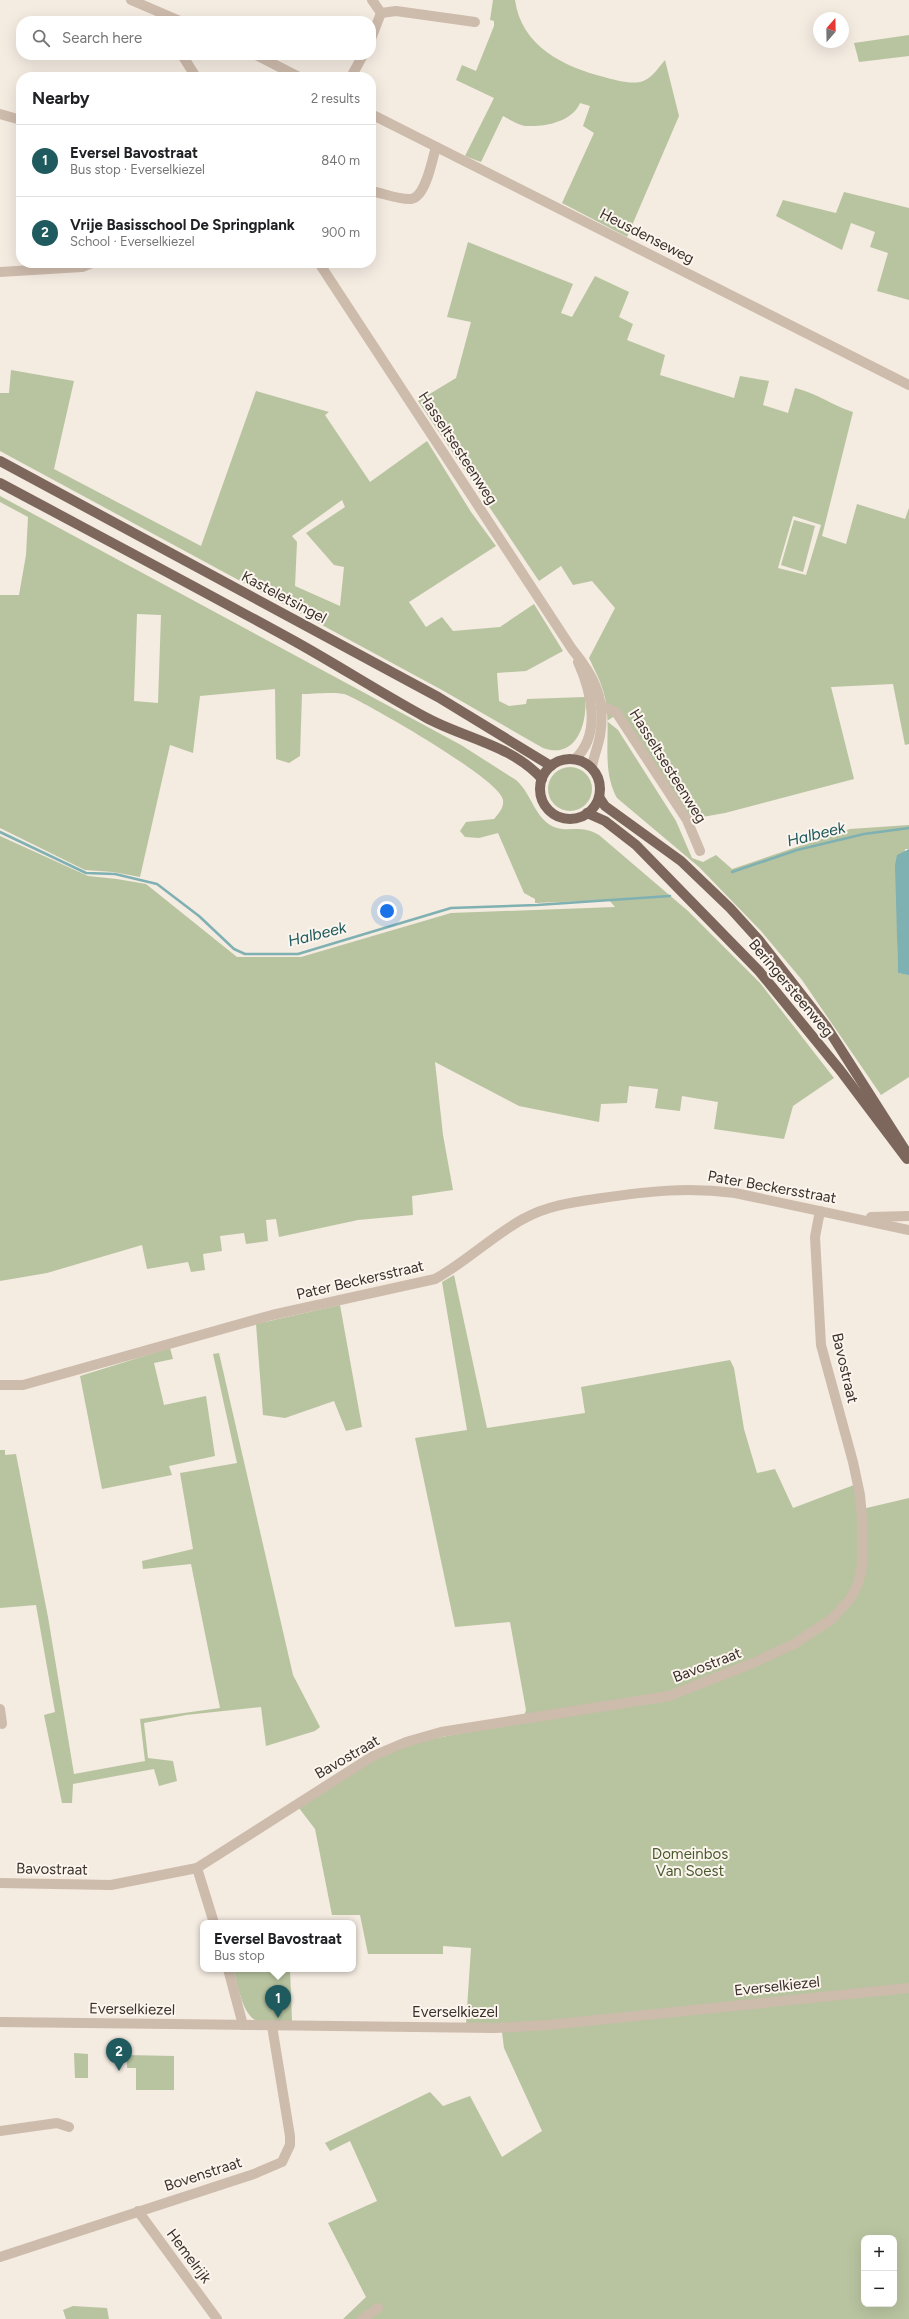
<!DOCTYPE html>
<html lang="en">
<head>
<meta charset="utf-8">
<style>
  :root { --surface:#fff; --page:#f6f6f6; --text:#202124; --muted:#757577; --line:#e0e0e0; --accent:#1f5a5e }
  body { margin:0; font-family:Figtree,sans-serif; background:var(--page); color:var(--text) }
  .controls { position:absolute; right:12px; bottom:12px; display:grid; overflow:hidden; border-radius:8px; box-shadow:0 4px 16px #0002 }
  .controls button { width:36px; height:36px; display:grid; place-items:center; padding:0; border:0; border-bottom:1px solid var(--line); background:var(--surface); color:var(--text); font:20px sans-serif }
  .compass { position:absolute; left:813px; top:12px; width:36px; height:36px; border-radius:50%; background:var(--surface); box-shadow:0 4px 16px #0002; rotate:20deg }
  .you { position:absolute; left:387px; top:911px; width:14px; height:14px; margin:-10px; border:3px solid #fff; border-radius:50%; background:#1a73e8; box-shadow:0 0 0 6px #1a73e833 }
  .badge { display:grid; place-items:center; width:26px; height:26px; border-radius:50%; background:var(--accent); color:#fff; font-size:13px; font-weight:700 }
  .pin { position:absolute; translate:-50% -33px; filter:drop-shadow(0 1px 2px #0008) }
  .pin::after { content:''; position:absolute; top:21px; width:14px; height:12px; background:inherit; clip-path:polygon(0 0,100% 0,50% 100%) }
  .popup { position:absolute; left:200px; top:1920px; width:156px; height:52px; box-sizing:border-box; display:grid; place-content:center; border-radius:8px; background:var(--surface); filter:drop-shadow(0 1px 3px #0005); font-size:13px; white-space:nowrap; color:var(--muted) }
  .popup b { font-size:15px; color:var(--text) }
  .popup::after { content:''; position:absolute; left:50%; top:100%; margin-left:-8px; border:8px solid transparent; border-top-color:var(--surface) }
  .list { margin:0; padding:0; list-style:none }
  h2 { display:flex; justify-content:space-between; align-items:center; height:52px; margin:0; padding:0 16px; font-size:17px }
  h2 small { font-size:13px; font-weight:400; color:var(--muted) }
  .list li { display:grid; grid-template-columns:26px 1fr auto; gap:12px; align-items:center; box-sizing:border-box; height:72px; padding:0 16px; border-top:1px solid var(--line) }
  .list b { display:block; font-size:15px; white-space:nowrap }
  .list p { margin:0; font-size:13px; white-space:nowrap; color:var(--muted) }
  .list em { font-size:13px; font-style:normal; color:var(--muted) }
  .icon { flex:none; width:22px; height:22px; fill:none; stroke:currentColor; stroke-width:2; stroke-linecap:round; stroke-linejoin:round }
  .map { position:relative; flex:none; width:909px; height:2319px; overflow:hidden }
  .search { position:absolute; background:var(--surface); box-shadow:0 4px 16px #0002; left:16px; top:16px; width:360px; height:44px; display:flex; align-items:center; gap:10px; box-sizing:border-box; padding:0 14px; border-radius:16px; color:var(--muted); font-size:15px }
  .panel { position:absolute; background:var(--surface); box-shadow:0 4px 16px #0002; left:16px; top:72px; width:360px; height:196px; border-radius:16px }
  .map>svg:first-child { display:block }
  .green { fill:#b8c4a0; fill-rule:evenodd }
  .water { fill:#7fb0b2 }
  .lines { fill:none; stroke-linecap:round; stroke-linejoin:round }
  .stream { stroke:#7fb0b2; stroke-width:2.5 }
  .minor { stroke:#cdbbac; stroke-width:10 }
  .major { stroke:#7d675c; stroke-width:10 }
  .labels { text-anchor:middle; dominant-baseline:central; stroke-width:4; stroke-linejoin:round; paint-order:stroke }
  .street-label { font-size:15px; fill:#3b302b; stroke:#fbf5ee }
  .park-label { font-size:15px; fill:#4a5a2e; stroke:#fbf5ee }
  .water-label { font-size:16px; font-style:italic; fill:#1f5a5e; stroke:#fbf5ee }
</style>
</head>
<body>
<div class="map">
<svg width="909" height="2319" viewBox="0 0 909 2319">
  <rect width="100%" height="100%" fill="#f4ebe1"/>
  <g class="green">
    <path d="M493 0H515C521 46 564 67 604 77 615 80 629 84 640 82 651 80 658 68 665 60L679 116 627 237 562 203 594 133 583 126 590 106 580 103C572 122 545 127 526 126 518 125 509 119 503 116L481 162 465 156 494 98 456 80 462 65 476 71 494 26V21L490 20Z"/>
    <polygon points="909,35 909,56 859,62 854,43"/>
    <polygon points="844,192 909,208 909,300 877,291 888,253 870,247 875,232 851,223 842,250 776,216 783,200 836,213"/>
    <path d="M468 242 573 284 561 313 572 317 595 276 629 292 619 317 633 324 627 340 665 355 660 375 734 398 740 376 769 381 763 405 788 413 795 388C817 393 831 405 853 412L822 536 846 544 857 504 905 519 909 508V744L905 745 893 684 831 687 854 779 725 813 691 819 616 715 607 721 618 730 676 821 692 858 703 862 716 855 732 869 850 829 909 825V849H905L897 926 898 973 909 975V1077L881 1095 802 980 761 931 699 867 617 798C601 769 611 736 606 704 604 687 596 673 589 658L615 608 592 581 573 585 561 566 539 581 418 401 456 378 471 322 447 317ZM793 516 821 525 806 575 778 568Z"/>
    <path d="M11 370 74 381 54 469 201 546 256 391 329 412 325 415 370 482 427 441 471 512 496 546 409 602 426 627 442 617 453 631 500 627 534 604 563 651 526 671 497 673 499 701 509 706 526 704 527 699 585 697C588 723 576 760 543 748L442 690 0 451V393H9ZM342 500 345 507 306 533 334 565 344 567 340 606 295 586 297 542 292 536Z"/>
    <path d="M0 496 461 745 516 780C532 794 534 818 554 827 570 833 579 824 599 835L688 911 760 983 834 1078 793 1106 784 1139 714 1129 718 1102 682 1096 680 1111 655 1108 658 1089 629 1086 627 1103 601 1104 599 1122 519 1106 435 1062 443 1135 453 1190 412 1196 413 1215 358 1220 279 1237 276 1219 266 1220 268 1241 246 1244 244 1233 220 1236 222 1251 203 1254 205 1270 191 1272 188 1262 147 1269 142 1245 47 1273 0 1281V836L88 876 117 879 146 884 237 957H301L451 913 615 907 609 900 535 903V899L524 893 498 833 479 838 465 837 460 831 466 822 494 819C499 813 504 808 503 800 500 779 371 706 347 695 339 691 312 694 302 694L300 756 289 763 276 759 275 689 200 696 193 753 170 745 140 877 113 872 85 870 0 828V595H19L26 555 28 517 0 502ZM137 614 161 615 158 703 134 701Z"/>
    <polygon points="794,520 815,526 803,572 781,565"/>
    <circle cx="570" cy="789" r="22"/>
    <path d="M454 1275 487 1428 585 1413 581 1387 730 1360 734 1368 744 1429 757 1473 775 1469 793 1508 854 1485 858 1510 909 1498V2319H343L366 2297 328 2223 377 2201 350 2141 330 2151 325 2143 430 2092 443 2106 470 2096 502 2157 542 2131 504 2048 501 2024H466L471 1948 443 1946V1954H368L360 1915H332L315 1829 299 1808 374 1758 426 1740 522 1722 526 1710 510 1622 455 1627 415 1438 467 1430 442 1282ZM864 2238H894V2304H864Z"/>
    <polygon points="340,1305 362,1427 346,1431 334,1401 285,1418 263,1415 256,1324"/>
    <polygon points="170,1348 173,1359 154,1363 164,1405 206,1396 215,1456 169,1466 172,1475 102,1489 80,1376"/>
    <polygon points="219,1353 293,1675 320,1727 315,1731 266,1746 261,1707 186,1715 144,1723 148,1758 173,1761 177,1781 159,1786 154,1769 73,1784 72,1803 62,1803 44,1715 55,1712 36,1605 0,1608 0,1450 5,1450 5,1455 16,1454 48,1617 74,1774 145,1761 140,1719 220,1708 191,1564 143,1569 142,1561 193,1549 180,1473 237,1463 213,1354"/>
    <path d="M233 1969H290L292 2021C281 2021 268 2023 258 2021 243 2018 237 1982 233 1969Z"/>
    <polygon points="74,2053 88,2054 88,2078 75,2078"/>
    <polygon points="127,2055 174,2056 174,2090 136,2090 136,2068 127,2068"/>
    <polygon points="73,2306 107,2308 109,2319 66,2319 63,2310"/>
  </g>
  <polygon class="water" points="909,849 909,975 908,975 898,973 895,865 897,855"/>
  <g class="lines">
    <g class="stream">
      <polyline points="0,832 86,873 115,874 157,884 199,916 234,949 245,954 298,954 451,908 537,905 670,896"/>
      <polyline points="732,872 797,850 864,834 909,828"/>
    </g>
    <g class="minor">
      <polyline points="131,0 180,21"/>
      <polyline points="381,13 396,11 475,22"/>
      <polyline points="371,39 381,13 372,0"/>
      <polyline points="182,55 196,77"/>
      <polyline points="256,55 299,77"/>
      <polyline points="351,77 363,55"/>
      <polyline points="0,114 21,120"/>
      <polyline points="371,114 909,385"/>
      <path d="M371 191C383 193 399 200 411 199 426 197 432 160 436 147"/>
      <path d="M319 263 572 649C595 677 606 699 600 736 598 747 593 757 592 768"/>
      <polyline points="0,272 82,267 92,263"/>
      <polyline points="601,706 616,712 687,820 700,851"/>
      <path d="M575 759C602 734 591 691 578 662"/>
      <polyline points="871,1217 909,1216"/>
      <path d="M0 1385H23L272 1315 435 1279C466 1262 492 1236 523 1219 548 1205 574 1202 602 1198 649 1191 687 1187 735 1193L909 1230"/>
      <polyline points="0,1709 2,1724"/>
      <polyline points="197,1868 214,1923"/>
      <polyline points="0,1883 111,1885 197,1868 373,1756 406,1742 441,1732 669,1696 753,1663 794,1644 832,1619 850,1599 858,1584 862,1566 862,1517 860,1495 853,1462 821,1345 815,1237 820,1211"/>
      <polyline points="228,1969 243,2025"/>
      <polyline points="0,2022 495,2028 548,2025 909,1988"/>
      <polyline points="0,2131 57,2123 69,2127"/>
      <polyline points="138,2211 217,2319"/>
      <polyline points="0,2257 254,2174 282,2162 290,2145 290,2136 272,2026"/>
      <polyline points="362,2319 378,2308"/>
    </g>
    <g class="major">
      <polyline points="0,461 438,697 551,766"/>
      <path d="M0 483C99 536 198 588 296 642 339 666 381 693 425 717 463 738 512 745 542 779"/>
      <circle cx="570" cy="789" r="30"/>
      <polyline points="599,797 605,806 681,861 730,908 759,940 826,1026 909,1156"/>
      <polyline points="587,813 605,821 636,845 759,971 840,1070 907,1159"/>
    </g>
  </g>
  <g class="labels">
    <g class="street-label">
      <text transform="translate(647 236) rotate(27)">Heusdenseweg</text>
      <text transform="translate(458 448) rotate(57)">Hasseltsesteenweg</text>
      <text transform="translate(284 597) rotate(28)">Kasteletsingel</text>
      <text transform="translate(668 766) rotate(58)">Hasseltsesteenweg</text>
      <text transform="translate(791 988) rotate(50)">Beringersteenweg</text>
      <text transform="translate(772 1187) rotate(10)">Pater Beckersstraat</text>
      <text transform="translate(360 1280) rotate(-13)">Pater Beckersstraat</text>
      <text transform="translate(845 1368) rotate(77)">Bavostraat</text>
      <text transform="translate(707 1665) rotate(-21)">Bavostraat</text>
      <text transform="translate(347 1757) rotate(-30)">Bavostraat</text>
      <text transform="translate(52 1869) rotate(1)">Bavostraat</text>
      <text transform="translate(777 1986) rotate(-6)">Everselkiezel</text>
      <text transform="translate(132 2009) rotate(1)">Everselkiezel</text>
      <text x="455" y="2012">Everselkiezel</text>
      <text transform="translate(203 2174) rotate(-18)">Bovenstraat</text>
      <text transform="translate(189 2256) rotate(53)">Hemelrijk</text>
    </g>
    <g class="park-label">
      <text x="690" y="1854">Domeinbos<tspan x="690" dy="17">Van Soest</tspan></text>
    </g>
    <g class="water-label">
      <text transform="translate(816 834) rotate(-14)">Halbeek</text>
      <text transform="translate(317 934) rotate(-14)">Halbeek</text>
    </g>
  </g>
</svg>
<div class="controls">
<button>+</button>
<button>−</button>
</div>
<svg class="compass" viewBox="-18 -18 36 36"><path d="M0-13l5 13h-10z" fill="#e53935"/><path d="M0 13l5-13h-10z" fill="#757577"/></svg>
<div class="you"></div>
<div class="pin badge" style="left:278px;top:2018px">1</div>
<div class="popup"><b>Eversel Bavostraat</b>Bus stop</div>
<div class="pin badge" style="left:119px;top:2071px">2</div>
<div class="search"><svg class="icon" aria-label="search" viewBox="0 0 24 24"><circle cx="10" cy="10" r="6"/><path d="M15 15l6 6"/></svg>Search here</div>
<section class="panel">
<h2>Nearby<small>2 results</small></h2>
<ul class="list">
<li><span class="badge">1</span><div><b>Eversel Bavostraat</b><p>Bus stop · Everselkiezel</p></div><em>840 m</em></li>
<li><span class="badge">2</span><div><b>Vrije Basisschool De Springplank</b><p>School · Everselkiezel</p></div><em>900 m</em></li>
</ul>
</section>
</div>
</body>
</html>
